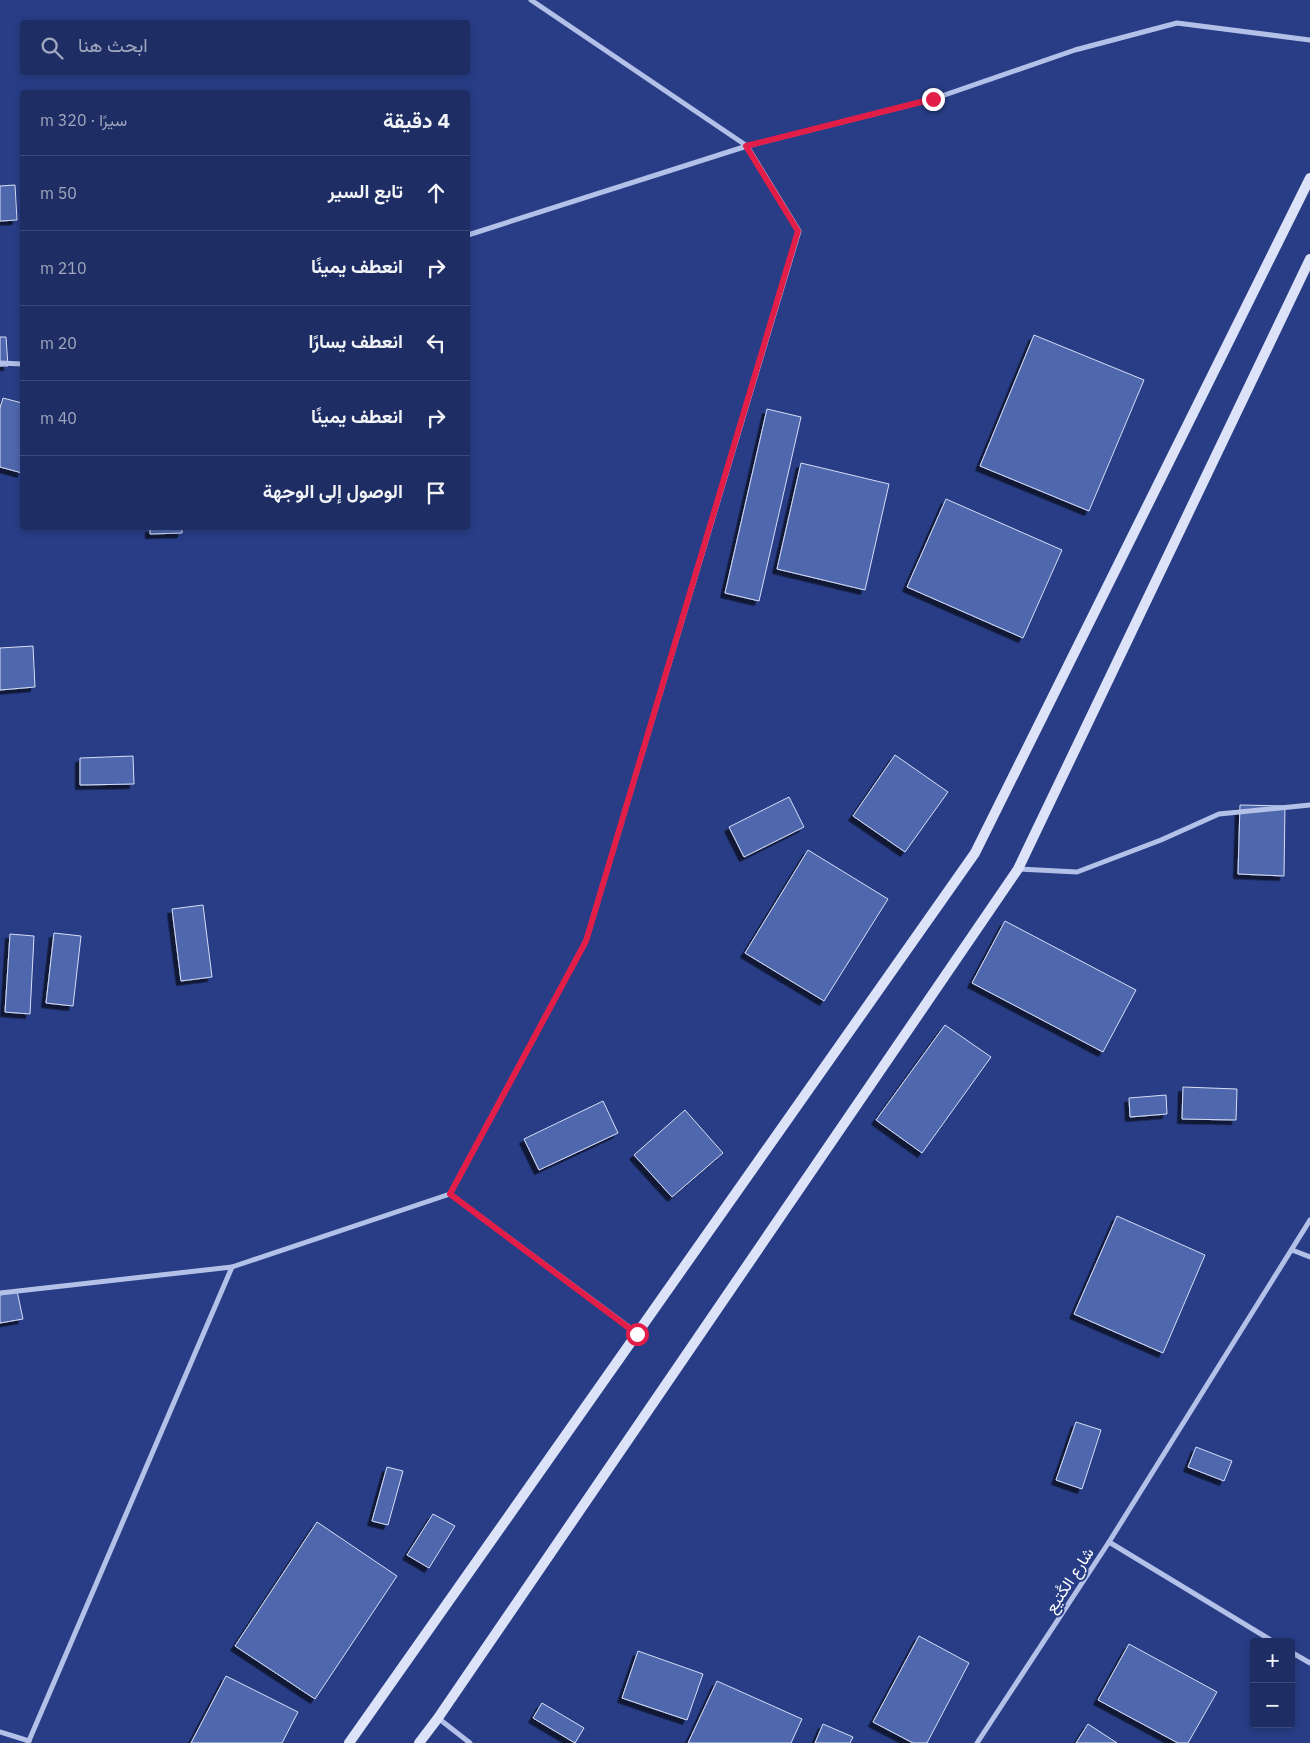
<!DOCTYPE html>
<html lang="ar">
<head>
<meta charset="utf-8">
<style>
  :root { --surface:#1e2e64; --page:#26366a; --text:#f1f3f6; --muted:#a1a8bf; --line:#3c4a78 }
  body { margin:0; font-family:"IBM Plex Sans",Vazirmatn,sans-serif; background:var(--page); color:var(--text); direction:rtl }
  .controls { position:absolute; right:15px; bottom:15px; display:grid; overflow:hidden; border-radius:5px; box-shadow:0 2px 8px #0003 }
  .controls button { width:45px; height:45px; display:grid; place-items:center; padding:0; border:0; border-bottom:1px solid var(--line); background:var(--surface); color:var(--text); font:25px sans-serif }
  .stop { position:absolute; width:15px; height:15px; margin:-11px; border:4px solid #e11d48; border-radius:50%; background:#fff }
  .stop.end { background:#e11d48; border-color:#fff; box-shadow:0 1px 5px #0008 }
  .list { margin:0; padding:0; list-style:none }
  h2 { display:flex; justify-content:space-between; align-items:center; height:65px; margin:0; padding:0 20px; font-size:21px }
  h2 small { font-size:16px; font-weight:400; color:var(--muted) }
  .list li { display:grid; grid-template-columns:32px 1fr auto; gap:15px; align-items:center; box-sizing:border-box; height:75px; padding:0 20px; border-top:1px solid var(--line) }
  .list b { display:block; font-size:19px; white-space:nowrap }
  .list em { font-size:16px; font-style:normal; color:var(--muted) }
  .icon { flex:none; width:28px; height:28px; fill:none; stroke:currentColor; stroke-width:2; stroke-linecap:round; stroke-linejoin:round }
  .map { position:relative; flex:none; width:1310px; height:1743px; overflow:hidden; direction:ltr }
  .search { position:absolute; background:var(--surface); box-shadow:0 2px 8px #0003; left:20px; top:20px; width:450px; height:55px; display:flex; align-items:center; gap:12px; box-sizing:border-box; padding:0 18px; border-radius:5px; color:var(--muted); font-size:19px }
  .panel { position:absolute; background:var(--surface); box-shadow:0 2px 8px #0003; left:20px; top:90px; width:450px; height:440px; border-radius:5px; direction:rtl }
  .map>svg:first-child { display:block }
  .building { fill:#5067ad; stroke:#d6def6; filter:url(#shadow) }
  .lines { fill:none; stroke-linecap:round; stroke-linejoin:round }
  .street { stroke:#b3c0e8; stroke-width:5 }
  .secondary { stroke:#dce2f7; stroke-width:10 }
  .route { stroke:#e11d48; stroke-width:6 }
  .labels { text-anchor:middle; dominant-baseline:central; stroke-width:4; stroke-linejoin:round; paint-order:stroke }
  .street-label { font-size:16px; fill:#fff; stroke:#283d86 }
</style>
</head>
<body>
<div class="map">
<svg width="1310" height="1743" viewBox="0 0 1310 1743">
  <defs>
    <filter id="shadow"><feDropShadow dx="-4.5" dy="4.5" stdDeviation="0" flood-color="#0009"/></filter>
  </defs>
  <rect width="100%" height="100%" fill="#283d86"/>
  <g class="building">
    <polygon points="15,185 17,220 0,221 0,186"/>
    <polygon points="1034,335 1144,380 1089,511 980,466"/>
    <polygon points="0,337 6,337 8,366 0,366"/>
    <polygon points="3,398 22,403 22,473 0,467 0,408"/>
    <polygon points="767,409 801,417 759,601 725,593"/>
    <polygon points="801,463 889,484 865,590 777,569"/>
    <polygon points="946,499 1062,550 1023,638 907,587"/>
    <polygon points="150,528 182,528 182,533 150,534"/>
    <polygon points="33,646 35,687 0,690 0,648"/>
    <polygon points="895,755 948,792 905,852 853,816"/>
    <polygon points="133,756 134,784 80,785 80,758"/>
    <polygon points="789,797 804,827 744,857 729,827"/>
    <polygon points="1240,805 1285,806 1284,876 1238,874"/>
    <polygon points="808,850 888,899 824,1001 745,953"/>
    <polygon points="203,905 212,977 181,981 172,909"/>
    <polygon points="1005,921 1136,990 1103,1052 972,983"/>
    <polygon points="54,933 81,936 73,1006 46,1003"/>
    <polygon points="10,934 34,936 30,1014 5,1012"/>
    <polygon points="945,1025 991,1057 922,1153 876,1120"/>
    <polygon points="1183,1087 1237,1089 1236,1120 1182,1119"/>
    <polygon points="1166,1095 1167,1114 1130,1117 1129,1098"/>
    <polygon points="603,1101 618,1133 539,1170 524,1139"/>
    <polygon points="685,1110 723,1153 672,1197 634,1155"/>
    <polygon points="1117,1216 1205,1255 1163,1353 1074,1314"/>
    <polygon points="17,1291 23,1319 0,1323 0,1295"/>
    <polygon points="1076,1422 1101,1430 1082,1489 1056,1480"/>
    <polygon points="1196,1447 1232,1461 1224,1481 1188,1467"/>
    <polygon points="387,1467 403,1471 388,1525 372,1521"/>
    <polygon points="433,1514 455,1526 429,1568 407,1555"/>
    <polygon points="317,1522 397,1576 315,1699 235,1646"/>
    <polygon points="919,1636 969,1663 927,1743 913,1743 873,1722"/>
    <polygon points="1129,1644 1217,1692 1188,1743 1178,1743 1098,1700"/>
    <polygon points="638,1651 703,1674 687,1720 622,1698"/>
    <polygon points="226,1676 298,1712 282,1743 191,1743"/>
    <polygon points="717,1681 802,1719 791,1743 688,1743"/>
    <polygon points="542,1703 584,1728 575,1743 533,1718"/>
    <polygon points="823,1724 853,1737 850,1743 815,1743"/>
    <polygon points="1088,1724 1117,1743 1076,1743"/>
  </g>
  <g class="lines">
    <g class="street">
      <polyline points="531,0 747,146 799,231 586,941 450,1194 637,1333"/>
      <polyline points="468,235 747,146 933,99 1075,50 1177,23 1310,40"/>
      <polyline points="0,363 22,364"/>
      <polyline points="1019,869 1077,872 1161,840 1219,814 1310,805"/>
      <polyline points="1292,1250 1310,1257"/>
      <polyline points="0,1293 232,1267"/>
      <polyline points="1109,1542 1310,1220"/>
      <polyline points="1291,1652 1310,1663"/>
      <polyline points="438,1718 470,1743"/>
      <polyline points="0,1732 29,1741"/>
      <polyline points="28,1743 232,1267 450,1194"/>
      <polyline points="977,1743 1109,1542 1274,1642"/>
    </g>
    <g class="secondary">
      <polyline points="349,1743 975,853 1310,178"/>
      <polyline points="419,1743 438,1718 1018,869 1310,259"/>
    </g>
  </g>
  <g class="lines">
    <polyline class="route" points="637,1334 450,1194 586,941 798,231 746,146 933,99"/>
  </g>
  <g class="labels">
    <g class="street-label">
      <text transform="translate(1069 1580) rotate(-57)">شارع الكُتيع</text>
    </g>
  </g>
</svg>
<div class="controls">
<button>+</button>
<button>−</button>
</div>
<div class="stop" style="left:637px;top:1334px"></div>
<div class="stop end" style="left:933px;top:99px"></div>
<div class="search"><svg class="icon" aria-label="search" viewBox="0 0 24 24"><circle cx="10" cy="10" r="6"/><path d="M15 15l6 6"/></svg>ابحث هنا</div>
<section class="panel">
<h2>4 دقيقة<small>سيرًا · 320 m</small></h2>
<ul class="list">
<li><svg class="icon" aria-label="ahead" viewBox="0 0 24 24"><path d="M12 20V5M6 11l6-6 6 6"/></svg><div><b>تابع السير</b></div><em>50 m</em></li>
<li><svg class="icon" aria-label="right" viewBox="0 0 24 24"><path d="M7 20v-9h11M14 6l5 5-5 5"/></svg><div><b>انعطف يمينًا</b></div><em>210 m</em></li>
<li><svg class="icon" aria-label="left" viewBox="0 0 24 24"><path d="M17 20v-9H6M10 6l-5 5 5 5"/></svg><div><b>انعطف يسارًا</b></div><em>20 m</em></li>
<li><svg class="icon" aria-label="right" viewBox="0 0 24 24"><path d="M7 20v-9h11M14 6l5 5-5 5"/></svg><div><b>انعطف يمينًا</b></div><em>40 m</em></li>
<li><svg class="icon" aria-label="arrive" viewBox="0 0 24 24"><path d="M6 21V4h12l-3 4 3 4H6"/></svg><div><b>الوصول إلى الوجهة</b></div></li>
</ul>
</section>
</div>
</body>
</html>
